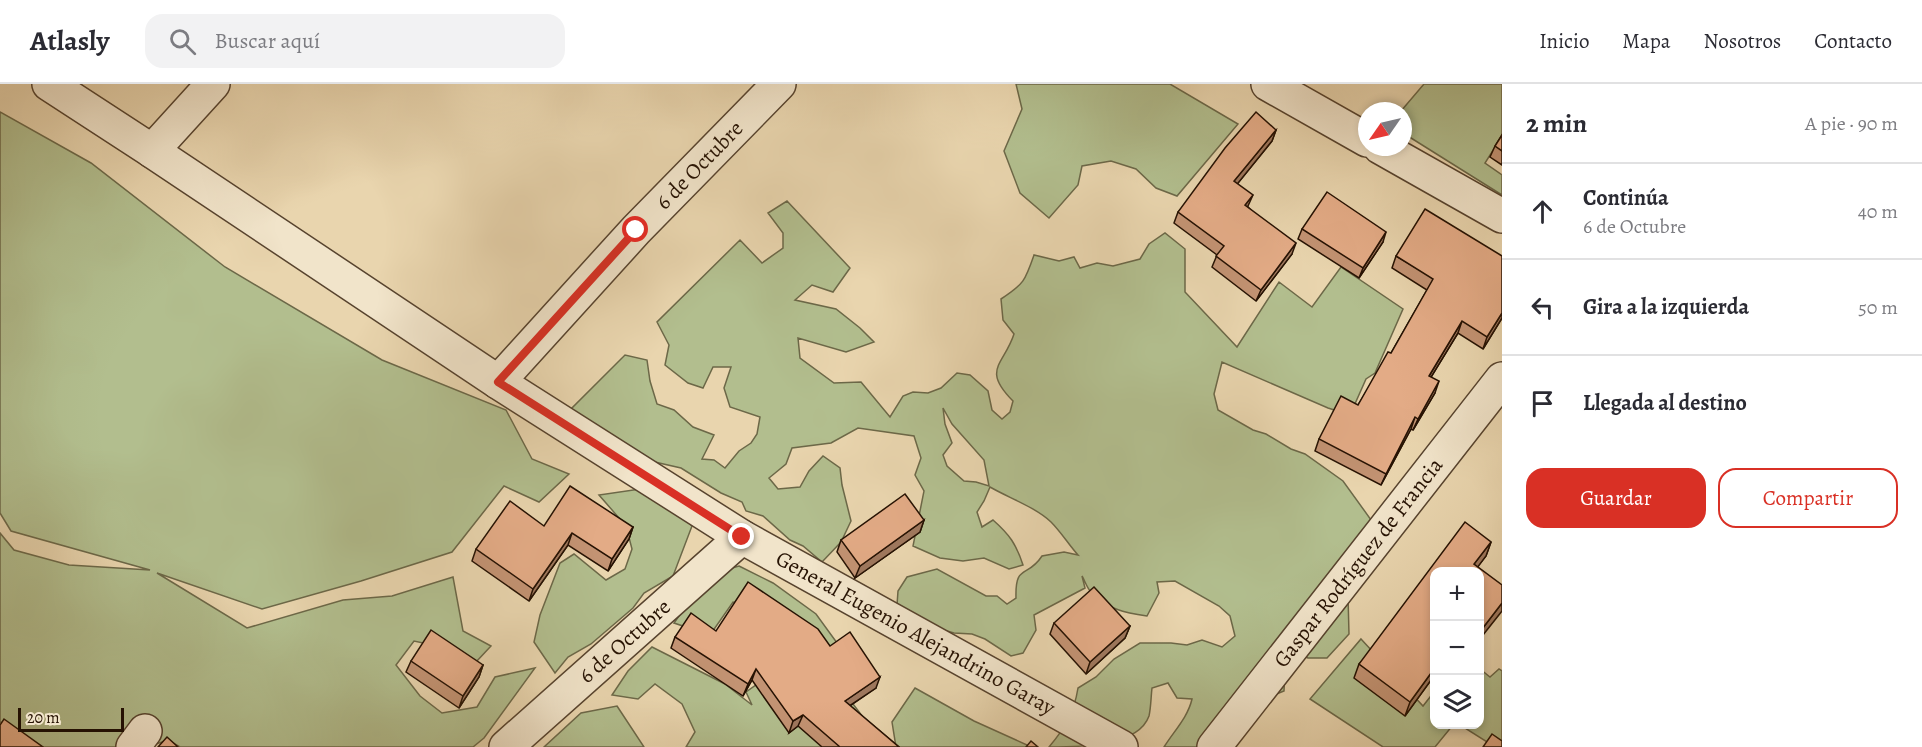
<!DOCTYPE html>
<html lang="es">
<head>
<meta charset="utf-8">
<style>
  :root { --surface:#fff; --page:#f2f2f3; --text:#2b2b33; --muted:#7c7c81; --line:#e1e1e2; --accent:#d93025 }
  body { margin:0; font-family:Alegreya,serif; background:var(--page); color:var(--text) }
  .controls { position:absolute; right:18px; bottom:18px; display:grid; overflow:hidden; border-radius:12px; box-shadow:0 3px 9px #0003 }
  .controls button { width:54px; height:54px; display:grid; place-items:center; padding:0; border:0; border-bottom:2px solid var(--line); background:var(--surface); color:var(--text); font:30px sans-serif }
  .compass { position:absolute; left:1358px; top:18px; width:54px; height:54px; border-radius:50%; background:var(--surface); box-shadow:0 3px 9px #0003; rotate:236deg }
  .scale { position:absolute; left:18px; bottom:15px; width:106px; box-sizing:border-box; padding-left:6px; border:3px solid #261203; border-top:0; font-size:16px; line-height:21px; white-space:nowrap; color:#261203; -webkit-text-stroke:4px #f1e4ca; paint-order:stroke }
  .stop { position:absolute; width:18px; height:18px; margin:-14px; border:4px solid #d93025; border-radius:50%; background:#fff }
  .stop.end { background:#d93025; border-color:#fff; box-shadow:0 2px 6px #0008 }
  .list { margin:0; padding:0; list-style:none }
  h2 { display:flex; justify-content:space-between; align-items:center; height:78px; margin:0; padding:0 24px; font-size:26px }
  h2 small { font-size:20px; font-weight:400; color:var(--muted) }
  .list li { display:grid; grid-template-columns:39px 1fr auto; gap:18px; align-items:center; box-sizing:border-box; height:96px; padding:0 24px; border-top:2px solid var(--line) }
  .list b { display:block; font-size:22px; white-space:nowrap }
  .list p { margin:0; font-size:20px; white-space:nowrap; color:var(--muted) }
  .list em { font-size:20px; font-style:normal; color:var(--muted) }
  .actions { display:flex; gap:12px; padding:18px 24px }
  .actions a { flex:1; padding:14px 0; border:2px solid var(--accent); border-radius:18px; text-align:center; font-size:21px; color:var(--accent) }
  .actions .main { background:var(--accent); color:#fff }
  .icon { flex:none; width:33px; height:33px; fill:none; stroke:currentColor; stroke-width:2; stroke-linecap:round; stroke-linejoin:round }
  .map { position:relative; flex:none; width:1502px; height:663px; overflow:hidden }
  header { display:flex; align-items:center; gap:36px; box-sizing:border-box; height:84px; padding:0 30px; background:var(--surface); border-bottom:2px solid var(--line) }
  header strong { font-size:28px }
  nav { display:flex; gap:33px; margin-inline-start:auto; font-size:21px }
  .search { width:420px; height:54px; background:var(--page); display:flex; align-items:center; gap:15px; box-sizing:border-box; padding:0 21px; border-radius:18px; color:var(--muted); font-size:22px }
  main { display:flex }
  aside { flex:1; background:var(--surface) }
  .map>svg:first-child { display:block }
  .green { fill:#b2be8e; stroke:#6c6848; stroke-width:1.5; fill-rule:evenodd }
  .lines { fill:none; stroke-linecap:round; stroke-linejoin:round }
  .minor-casing { stroke:#57432e; stroke-width:36 }
  .minor { stroke:#f1e4ca; stroke-width:33 }
  .wall { fill:#c39373; stroke:#261203; stroke-width:1.5 }
  .shaded-wall { fill:#9f785e; stroke:#261203; stroke-width:1.5 }
  .building { fill:#e3ab86; stroke:#261203; stroke-width:1.5 }
  .route { stroke:#d93025; stroke-width:8 }
  .labels { text-anchor:middle; dominant-baseline:central; stroke-width:4.5; stroke-linejoin:round; paint-order:stroke }
  .street-label { font-size:22px; fill:#261203; stroke:#f1e4ca }
</style>
</head>
<body>
<header>
<strong>Atlasly</strong>
<div class="search"><svg class="icon" aria-label="search" viewBox="0 0 24 24"><circle cx="10" cy="10" r="6"/><path d="M15 15l6 6"/></svg>Buscar aquí</div>
<nav><a>Inicio</a><a>Mapa</a><a>Nosotros</a><a>Contacto</a></nav>
</header>
<main>
<div class="map">
<svg width="1502" height="663" viewBox="0 0 1502 663">
  <rect width="100%" height="100%" fill="#e9d5ae"/>
  <filter id="stains"><feTurbulence type="fractalNoise" baseFrequency=".00333" numOctaves="4"/><feColorMatrix values="0 0 0 0 .2 0 0 0 0 .09 0 0 0 0 .02 0 0 0 .5 -.17"/></filter>
  <radialGradient id="worn" r=".72"><stop offset=".6" stop-color="#630" stop-opacity="0"/><stop offset="1" stop-color="#630" stop-opacity=".3"/></radialGradient>
  <g class="green">
    <polygon points="1016,0 1170,0 1238,40 1177,112 1156,104 1136,85 1111,77 1082,82 1078,101 1049,134 1020,109 1004,67 1022,25"/>
    <polygon points="1424,0 1502,0 1502,52 1485,79 1502,91 1502,111 1403,49 1403,27 1401,27"/>
    <polygon points="0,28 91,79 225,183 382,276 506,326 532,375 569,390 539,418 504,402 452,468 361,497 262,525 157,489 247,544 343,516 392,512 453,493 463,547 491,562 475,579 447,564 414,557 396,581 420,612 442,629 477,623 495,593 535,584 484,654 473,663 180,663 168,656 147,663 38,663 21,648 0,638 0,449 14,466 69,481 150,486 11,447 0,429"/>
    <path d="M787 117 850 184 833 208 812 201 795 216 836 225 860 244 874 258 846 268 798 254 800 274 834 299 861 298 890 333 903 312 913 308 928 309 941 304 957 289 970 291 988 307 992 326 1002 335 1010 328 1013 317C981 285 1004 281 1014 250L1003 236 1001 215C1024 200 1025 197 1034 171L1059 177 1074 173 1080 184 1097 179 1113 182 1140 175 1149 160 1165 149 1185 165V208L1237 263 1279 198 1312 223 1341 183 1403 225 1375 289 1366 295 1350 331 1328 324 1222 278 1214 310 1218 326 1253 346 1266 350 1291 365 1305 370 1343 397 1374 440 1348 511 1349 550 1327 574H1308L1292 568 1285 584 1284 607 1254 619 1231 663H1164C1174 647 1188 633 1192 615L1177 614 1168 599 1152 604C1151 612 1151 623 1149 632 1138 663 1079 663 1049 663 1065 644 1074 629 1078 604L1096 593 1114 575 1140 559H1171L1187 561 1202 556 1222 563 1235 552 1230 532 1219 522 1175 497 1157 498 1159 509 1147 532C1126 529 1106 525 1091 508 1087 504 1085 497 1082 492L1085 504 1034 531 1036 546 1023 569 1011 572 985 555 972 550 954 549 940 545 897 521 898 507 907 493 937 485 986 512H997L1007 520 1016 514C1015 479 1027 495 1042 472L1064 468 1078 471C1069 461 1061 448 1051 438 1035 423 1009 414 990 403L984 417 977 428 982 443 993 436C1010 451 1016 460 1023 481L1009 485 984 474 963 477 940 474 913 462 924 407 915 391 921 374 914 352 858 344 831 359 792 364 786 380 769 394 778 405 800 403 809 387 823 372 840 384 842 401 851 437 841 458 822 478 803 462 790 456 763 432 746 427 742 418 721 409 681 384 646 376 570 326 625 271 647 276 650 297 657 320 674 326 693 343 714 351 702 375 714 376 725 384 739 367 751 359 757 350 760 333 730 323 724 304 731 283H713L703 304 688 299 665 281 669 261 657 238 740 156 762 179 783 164V149L768 129ZM943 324 952 340 984 376 989 402 976 398 964 397 947 382 943 371 952 359 945 340Z"/>
    <polygon points="647,404 673,420 692,442 673,492 644,509 633,524 591,560 568,573 555,589 534,558 540,531 560,479 574,470 606,496 625,485 632,465 626,442 599,411"/>
    <polygon points="739,482 773,499 816,530 840,563 799,563 764,524 733,518 710,551 674,539 708,491"/>
    <polygon points="1361,555 1423,622 1434,608 1434,640 1453,641 1435,663 1383,663 1310,615"/>
    <polygon points="652,563 725,600 752,621 746,608 756,601 804,638 847,612 866,637 831,663 686,663 695,648 682,620 655,600 638,615 612,611 628,587"/>
    <polygon points="1480,585 1490,593 1499,585 1502,587 1502,663 1495,663 1460,641 1480,640"/>
    <polygon points="915,604 974,637 1027,661 1027,663 896,663 892,638"/>
    <polygon points="617,622 644,663 544,663 581,629"/>
  </g>
  <g class="lines">
    <g class="minor-casing">
      <g id="minor">
        <polyline points="49,0 152,67"/>
        <path id="s1" d="M213 0 152 67 498 298 742 453 1121 663"/>
        <polyline points="1268,0 1367,56"/>
        <polyline points="1380,63 1502,132"/>
        <path id="s2" d="M498 298 636 146 779 0"/>
        <polyline points="133,663 145,647"/>
        <path id="s3" d="M506 663 742 453"/>
        <path id="s4" d="M1214 663 1502 295"/>
      </g>
    </g>
    <use href="#minor" class="minor"/>
  </g>
  <g class="wall">
    <polygon points="1276,46 1272,57 1237,100 1248,123 1292,170 1256,217 1212,183 1217,171 1174,139 1178,128"/>
    <polygon points="1502,51 1502,81 1490,73 1495,62"/>
    <polygon points="1302,145 1383,158 1359,194 1298,155"/>
    <polygon points="1396,172 1502,234 1483,265 1458,249 1431,293 1435,309 1413,346 1411,345 1381,401 1315,367 1319,355 1358,321 1391,269 1427,206 1392,184"/>
    <polygon points="924,436 920,448 855,494 837,468 841,456"/>
    <polygon points="544,442 633,443 629,455 608,487 568,461 529,517 472,477 476,465"/>
    <polygon points="1491,458 1486,472 1478,482 1479,488 1434,592 1405,632 1354,594 1359,580"/>
    <polygon points="1054,539 1130,542 1125,554 1086,590 1050,550"/>
    <polygon points="716,547 830,562 876,604 850,622 899,663 822,663 798,642 789,649 752,596 743,612 671,564 675,553"/>
    <polygon points="411,577 483,581 479,593 459,624 406,588"/>
  </g>
  <g class="shaded-wall">
    <polygon points="1276,46 1272,57 1230,109 1234,97"/>
    <polygon points="1253,111 1248,122 1241,132 1245,121"/>
    <polygon points="1386,148 1383,158 1359,194 1363,184"/>
    <polygon points="1296,159 1292,170 1256,217 1261,206"/>
    <polygon points="1502,229 1502,234 1483,265 1487,253"/>
    <polygon points="1462,237 1458,249 1425,303 1429,292"/>
    <polygon points="1439,297 1435,309 1413,346 1418,335"/>
    <polygon points="1415,333 1411,345 1381,401 1386,390"/>
    <polygon points="924,436 920,448 855,494 860,482"/>
    <polygon points="633,443 629,455 608,487 612,475"/>
    <polygon points="572,449 568,461 529,517 533,505"/>
    <polygon points="1491,458 1486,472 1474,488 1474,480"/>
    <polygon points="1502,519 1502,527 1479,556 1479,549"/>
    <polygon points="1130,542 1125,554 1086,590 1090,578"/>
    <polygon points="483,581 479,593 459,624 463,612"/>
    <polygon points="756,585 752,596 743,612 748,600"/>
    <polygon points="1434,585 1434,592 1405,632 1410,618"/>
    <polygon points="880,593 876,604 840,628 845,617"/>
    <polygon points="803,631 798,642 789,649 793,637"/>
  </g>
  <g class="building">
    <polygon points="1256,28 1276,46 1234,97 1253,111 1245,121 1296,159 1261,206 1216,172 1224,162 1178,128 1225,64"/>
    <polygon points="1502,51 1502,67 1495,62"/>
    <polygon points="1327,108 1386,148 1363,184 1302,145"/>
    <polygon points="1425,125 1502,172 1502,229 1487,253 1462,237 1429,292 1439,297 1418,335 1415,333 1386,390 1319,355 1341,312 1358,321 1388,268 1391,269 1433,195 1396,172"/>
    <polygon points="570,402 633,443 612,475 572,449 533,505 476,465 510,417 544,442"/>
    <polygon points="905,410 924,436 860,482 841,456"/>
    <polygon points="1465,438 1491,458 1474,480 1502,501 1502,519 1479,549 1479,488 1434,488 1434,585 1410,618 1359,580"/>
    <polygon points="748,498 818,545 830,562 850,548 880,593 845,617 899,663 840,663 803,631 793,637 756,585 748,600 675,553 691,529 716,547"/>
    <polygon points="1094,503 1130,542 1090,578 1054,539"/>
    <polygon points="431,546 483,581 463,612 411,577"/>
    <polygon points="4,635 43,663 0,663 0,641"/>
    <polygon points="1492,650 1502,657 1502,663 1483,663"/>
    <polygon points="167,653 178,663 158,663"/>
    <polygon points="1031,657 1038,663 1026,663"/>
  </g>
  <g class="lines">
    <polyline class="route" points="636,146 498,298 742,453"/>
  </g>
  <g class="labels">
    <g class="street-label">
      <text stroke="none"><textPath href="#s2" startOffset="296">6 de Octubre</textPath></text>
      <text stroke="none"><textPath href="#s4" startOffset="234">Gaspar Rodríguez de Francia</textPath></text>
      <text stroke="none"><textPath href="#s1" startOffset="994">General Eugenio Alejandrino Garay</textPath></text>
      <text stroke="none"><textPath href="#s3" startOffset="159">6 de Octubre</textPath></text>
    </g>
  </g>
  <rect width="100%" height="100%" filter="url(#stains)"/>
  <rect width="100%" height="100%" fill="url(#worn)"/>
</svg>
<div class="controls">
<button>+</button>
<button>−</button>
<button><svg class="icon" aria-label="layers" viewBox="0 0 24 24"><path d="M12 4l9 5-9 5-9-5zM3 14l9 5 9-5"/></svg></button>
</div>
<svg class="compass" viewBox="-18 -18 36 36"><path d="M0-13l5 13h-10z" fill="#e53935"/><path d="M0 13l5-13h-10z" fill="#7c7c81"/></svg>
<div class="scale">20 m</div>
<div class="stop" style="left:636px;top:146px"></div>
<div class="stop end" style="left:742px;top:453px"></div>
</div>
<aside>
<h2>2 min<small>A pie · 90 m</small></h2>
<ul class="list">
<li><svg class="icon" aria-label="ahead" viewBox="0 0 24 24"><path d="M12 20V5M6 11l6-6 6 6"/></svg><div><b>Continúa</b><p>6 de Octubre</p></div><em>40 m</em></li>
<li><svg class="icon" aria-label="left" viewBox="0 0 24 24"><path d="M17 20v-9H6M10 6l-5 5 5 5"/></svg><div><b>Gira a la izquierda</b></div><em>50 m</em></li>
<li><svg class="icon" aria-label="arrive" viewBox="0 0 24 24"><path d="M6 21V4h12l-3 4 3 4H6"/></svg><div><b>Llegada al destino</b></div></li>
</ul>
<div class="actions"><a class="main">Guardar</a><a>Compartir</a></div>
</aside>
</main>
</body>
</html>
